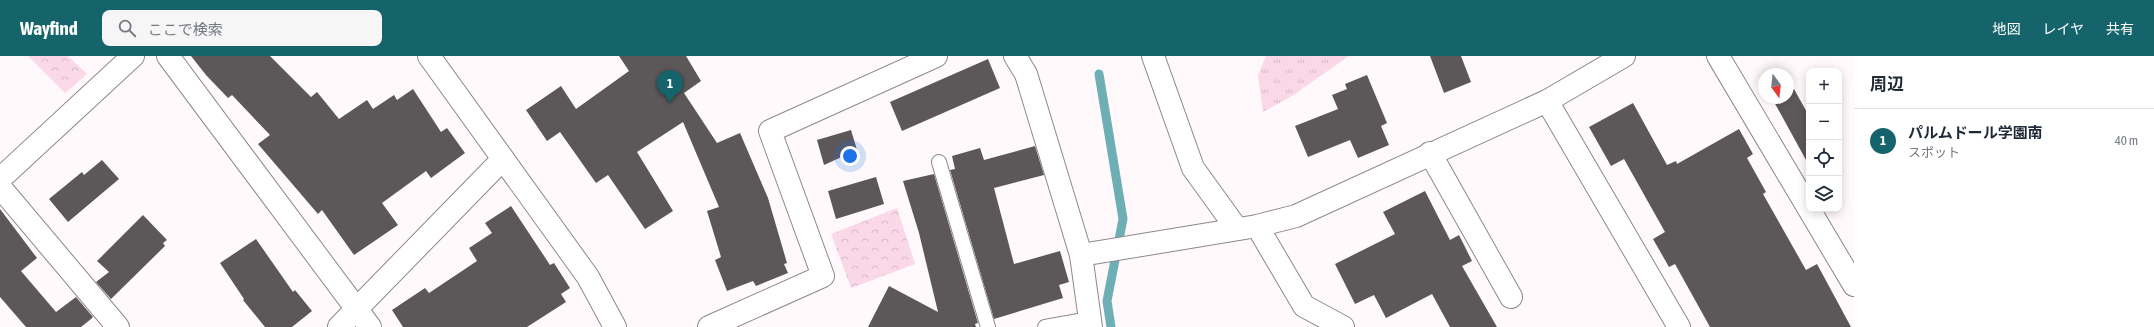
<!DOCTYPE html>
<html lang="ja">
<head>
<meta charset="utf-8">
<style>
  :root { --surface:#fff; --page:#f6f6f7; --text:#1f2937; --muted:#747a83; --line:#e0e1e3; --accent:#16646b }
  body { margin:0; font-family:"Asap Condensed","Noto Sans JP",sans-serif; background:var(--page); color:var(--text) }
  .controls { position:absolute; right:12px; top:12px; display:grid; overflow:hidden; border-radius:8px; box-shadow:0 2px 10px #0003 }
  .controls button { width:36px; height:36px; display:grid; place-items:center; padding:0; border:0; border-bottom:1px solid var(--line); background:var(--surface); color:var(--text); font:20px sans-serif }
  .compass { position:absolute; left:1758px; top:12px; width:36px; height:36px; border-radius:50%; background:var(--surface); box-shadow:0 2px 10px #0003; rotate:165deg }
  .you { position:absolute; left:850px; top:100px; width:14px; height:14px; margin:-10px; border:3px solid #fff; border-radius:50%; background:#1a73e8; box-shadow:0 0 0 6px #1a73e833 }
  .badge { display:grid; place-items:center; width:26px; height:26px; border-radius:50%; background:var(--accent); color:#fff; font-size:13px; font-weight:700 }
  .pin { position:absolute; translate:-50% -33px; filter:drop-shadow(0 1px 2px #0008) }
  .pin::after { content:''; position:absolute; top:21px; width:14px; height:12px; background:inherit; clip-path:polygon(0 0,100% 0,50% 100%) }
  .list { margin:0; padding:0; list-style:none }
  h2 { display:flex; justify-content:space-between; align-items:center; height:52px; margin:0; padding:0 16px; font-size:17px }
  h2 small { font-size:13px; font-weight:400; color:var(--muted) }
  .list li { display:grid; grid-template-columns:26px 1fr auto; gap:12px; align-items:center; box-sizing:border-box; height:64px; padding:0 16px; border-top:1px solid var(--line) }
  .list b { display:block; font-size:15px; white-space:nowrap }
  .list p { margin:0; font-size:13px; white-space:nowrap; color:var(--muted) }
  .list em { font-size:13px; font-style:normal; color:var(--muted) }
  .icon { flex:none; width:22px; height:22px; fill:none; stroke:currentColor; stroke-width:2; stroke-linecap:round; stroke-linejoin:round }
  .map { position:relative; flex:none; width:1854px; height:271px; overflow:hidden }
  header { display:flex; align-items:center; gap:24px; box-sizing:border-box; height:56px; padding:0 20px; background:var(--accent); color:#fff }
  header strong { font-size:19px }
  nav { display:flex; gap:22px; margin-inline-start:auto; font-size:14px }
  .search { width:280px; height:36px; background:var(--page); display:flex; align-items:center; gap:10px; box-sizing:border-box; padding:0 14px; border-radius:8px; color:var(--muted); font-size:15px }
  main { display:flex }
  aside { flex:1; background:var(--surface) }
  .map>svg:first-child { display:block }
  .grass { fill:url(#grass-tufts) }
  .park { fill:url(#park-crowns) }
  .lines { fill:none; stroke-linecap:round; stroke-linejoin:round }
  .stream { stroke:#6eafb6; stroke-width:9 }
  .building { fill:#5c5759 }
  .service-casing { stroke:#8e888a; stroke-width:16 }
  .minor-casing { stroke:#8e888a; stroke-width:24 }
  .service { stroke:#fff; stroke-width:14 }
  .minor { stroke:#fff; stroke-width:22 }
</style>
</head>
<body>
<header>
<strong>Wayfind</strong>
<div class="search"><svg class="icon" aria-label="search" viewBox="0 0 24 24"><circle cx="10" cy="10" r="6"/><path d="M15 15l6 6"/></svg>ここで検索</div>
<nav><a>地図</a><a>レイヤ</a><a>共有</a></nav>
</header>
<main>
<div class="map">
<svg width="1854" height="271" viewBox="0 0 1854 271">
  <defs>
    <pattern id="grass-tufts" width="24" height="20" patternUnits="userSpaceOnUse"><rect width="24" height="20" fill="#fad8e7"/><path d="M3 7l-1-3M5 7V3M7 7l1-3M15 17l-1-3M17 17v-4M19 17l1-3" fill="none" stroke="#d6b9c6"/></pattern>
    <pattern id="park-crowns" width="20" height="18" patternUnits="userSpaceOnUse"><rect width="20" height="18" fill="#fad8e7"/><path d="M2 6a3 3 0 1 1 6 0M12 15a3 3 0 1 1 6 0" fill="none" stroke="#d6b9c6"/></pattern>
  </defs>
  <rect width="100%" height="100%" fill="#fff9fc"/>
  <polygon class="grass" points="1266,0 1349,0 1292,40 1263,56 1258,19"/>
  <g class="park">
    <polygon points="28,0 68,0 87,18 65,37"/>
    <polygon points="897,152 915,208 851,232 831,178"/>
  </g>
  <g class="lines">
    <polyline class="stream" points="1099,18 1123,163 1107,245 1111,271"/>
  </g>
  <g class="building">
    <polygon points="191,0 270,0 311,41 317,36 339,63 367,44 373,53 394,39 397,44 413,33 441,76 447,72 465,97 431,122 426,115 382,147 398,169 354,199 322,154 318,158 258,88 270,79 232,39 228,42 206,19"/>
    <polygon points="619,0 686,0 701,25 684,37 717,87 740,77 768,142 787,207 784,208 788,217 756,230 753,225 727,235 715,204 721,201 707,155 719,151 683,66 637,96 673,155 645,173 608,119 596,127 560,76 547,85 526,54 561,30 576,53 629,15"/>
    <polygon points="1430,0 1461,0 1471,26 1444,37"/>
    <polygon points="988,3 1000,32 902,75 890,46"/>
    <polygon points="1367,19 1387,67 1381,70 1389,89 1358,102 1350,84 1308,101 1295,70 1338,53 1332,39 1347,33 1345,28"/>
    <polygon points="1794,33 1809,60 1809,102 1806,104 1773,44 1777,42 1788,42 1788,36"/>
    <polygon points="1633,47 1667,109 1676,105 1677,108 1739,73 1753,98 1747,102 1766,136 1763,138 1806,214 1817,208 1851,271 1710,271 1675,208 1669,211 1653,183 1665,176 1624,103 1611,110 1589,71"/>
    <polygon points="851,74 857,94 824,109 817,84"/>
    <polygon points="1035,90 1044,119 994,132 1014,208 1060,195 1069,226 1059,229 1063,242 994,263 950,114 955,113 952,100 980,92 984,104"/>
    <polygon points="102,104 119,123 68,166 49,143 82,116 84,119"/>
    <polygon points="934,118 978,267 975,268 976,271 868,271 889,230 938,256 919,177 903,125"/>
    <polygon points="876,121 884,148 836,163 828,135"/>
    <polygon points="1425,135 1450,184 1459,179 1472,205 1462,210 1497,271 1450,271 1432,238 1386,262 1374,239 1355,248 1335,208 1395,178 1383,156"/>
    <polygon points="511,150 550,209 554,207 570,232 561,238 566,246 527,271 403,271 392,254 425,232 429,237 477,205 469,192 492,177 485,167"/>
    <polygon points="0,153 37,202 21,215 56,256 76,241 93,261 91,263 81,271 26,271 0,241"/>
    <polygon points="143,159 167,184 163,187 165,190 111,243 96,226 109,216 97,205"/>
    <polygon points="256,183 293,236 295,234 312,255 292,271 265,271 243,244 244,243 220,207"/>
  </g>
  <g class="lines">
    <g class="service-casing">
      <g id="service">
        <polyline points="939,106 988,271"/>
        <polyline points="1045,271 1090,263"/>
      </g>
    </g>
    <g class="minor-casing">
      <g id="minor">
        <polyline points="168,0 370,271"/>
        <polyline points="429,0 588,221 615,271"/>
        <polyline points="1015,0 1026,18 1081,199 1091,271"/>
        <polyline points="1153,0 1193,112 1237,173"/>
        <polyline points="1718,0 1854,229"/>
        <polyline points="1547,45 1679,271"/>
        <polyline points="1430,97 1511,241"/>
        <polyline points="0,123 133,0"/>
        <polyline points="0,131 118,271"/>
        <polyline points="1257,170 1304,250 1343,271"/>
        <polyline points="1081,199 1257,170 1296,160 1547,45 1624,0"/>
        <polyline points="339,271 503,103"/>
        <polyline points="709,271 823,220 770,75 936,0"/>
      </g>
    </g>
    <use href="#service" class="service"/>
    <use href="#minor" class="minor"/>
  </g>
</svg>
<div class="controls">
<button>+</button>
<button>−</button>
<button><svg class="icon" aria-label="locate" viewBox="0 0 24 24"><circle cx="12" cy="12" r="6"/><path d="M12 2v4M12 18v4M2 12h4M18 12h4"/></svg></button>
<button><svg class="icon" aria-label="layers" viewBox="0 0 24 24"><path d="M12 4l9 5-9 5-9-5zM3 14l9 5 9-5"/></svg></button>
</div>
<svg class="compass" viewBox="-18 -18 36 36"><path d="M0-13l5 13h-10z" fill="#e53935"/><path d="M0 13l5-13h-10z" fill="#747a83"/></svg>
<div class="you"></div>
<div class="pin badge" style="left:670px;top:47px">1</div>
</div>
<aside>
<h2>周辺<small></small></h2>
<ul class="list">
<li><span class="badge">1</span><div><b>パルムドール学園南</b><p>スポット</p></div><em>40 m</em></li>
</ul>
</aside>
</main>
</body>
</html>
